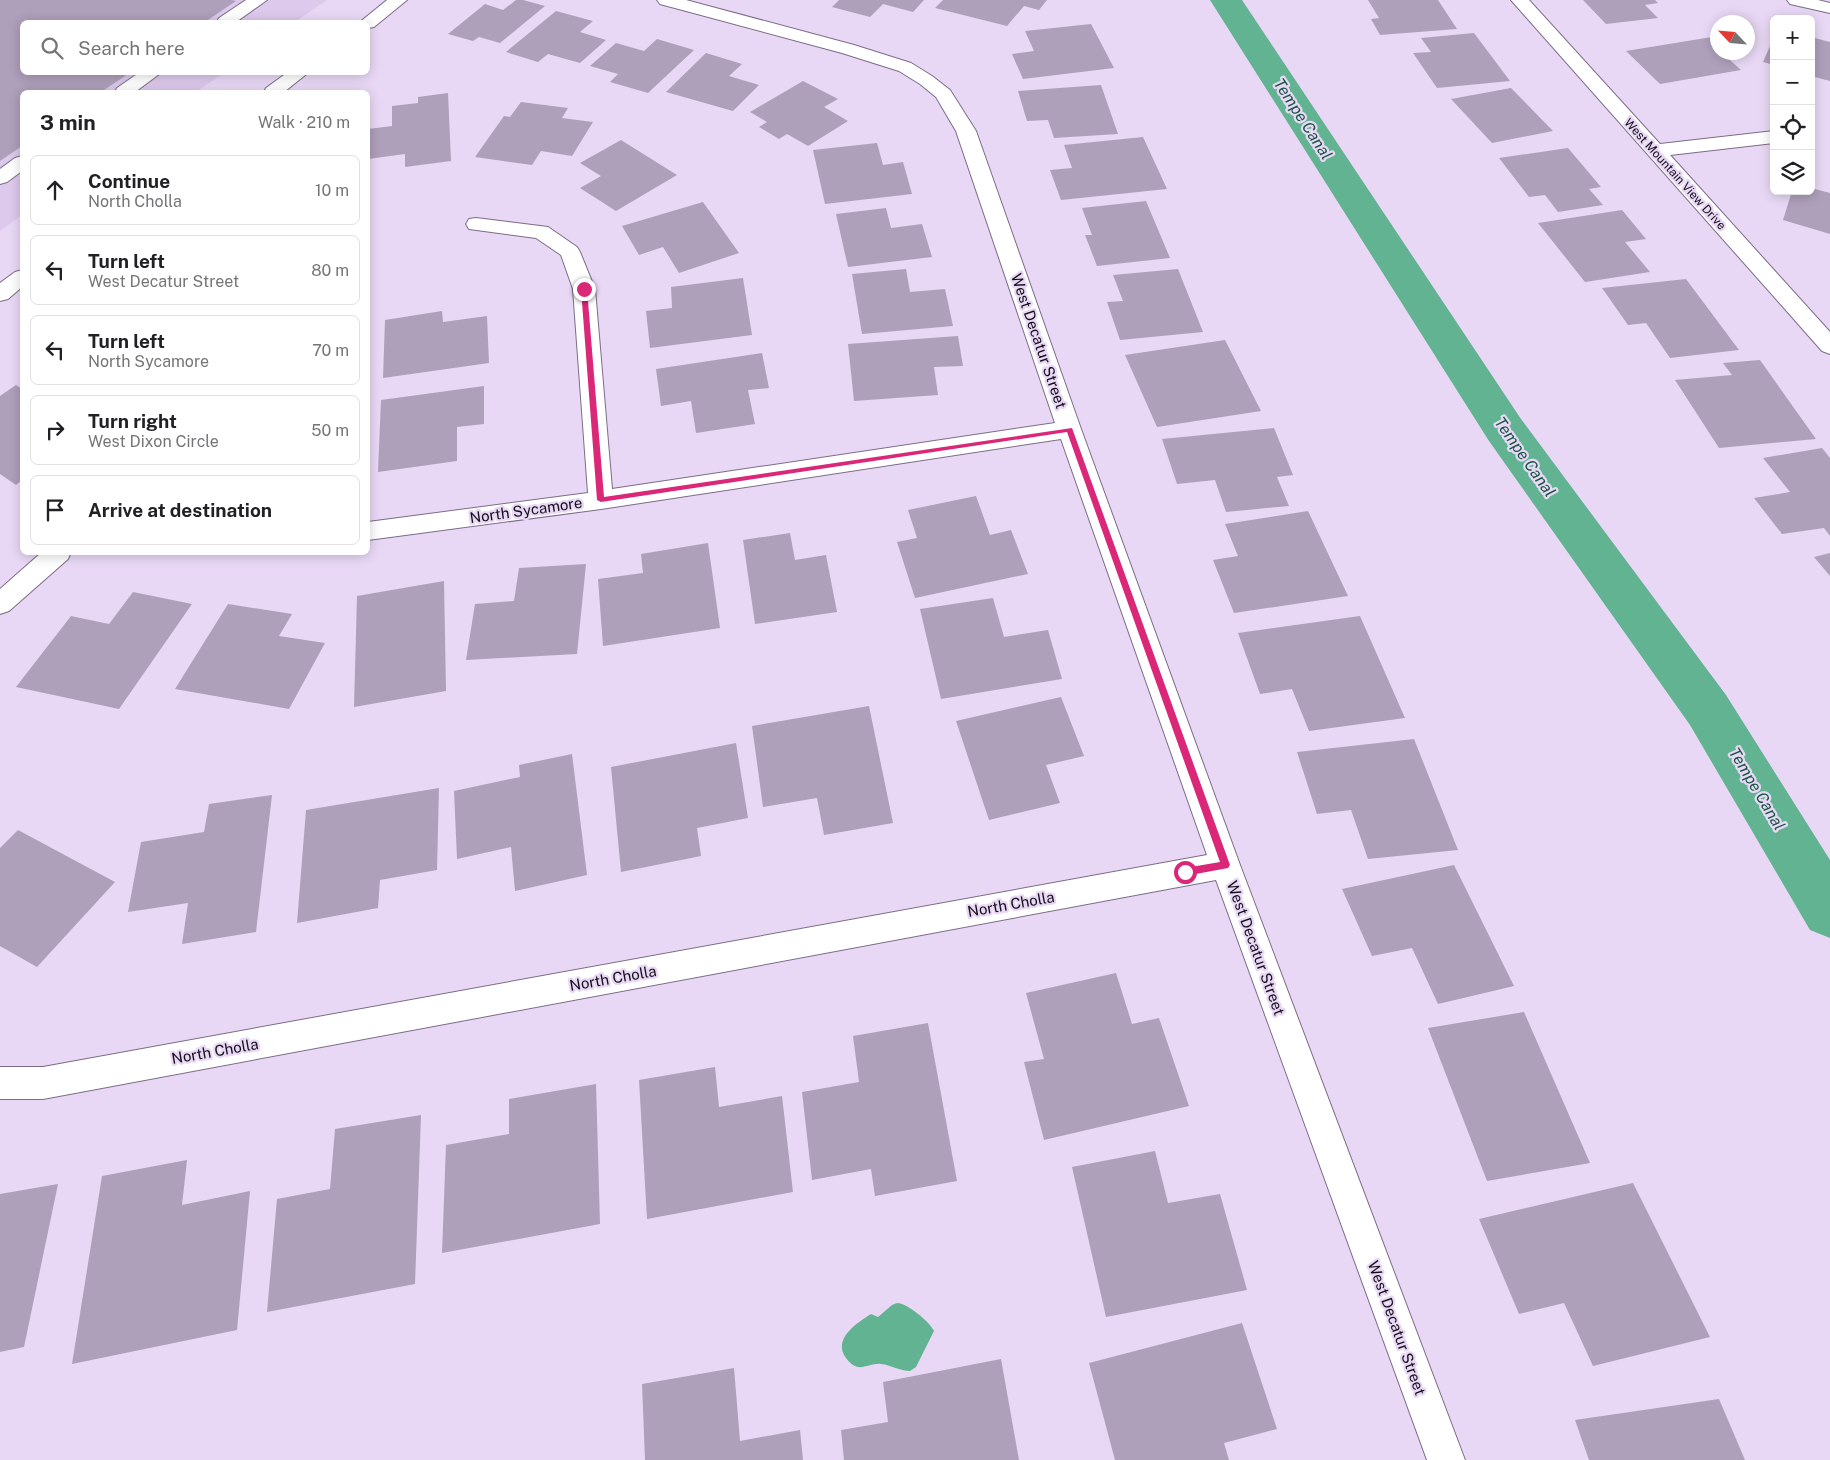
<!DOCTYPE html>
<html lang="en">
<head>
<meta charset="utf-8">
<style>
  :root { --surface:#fff; --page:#f6f6f6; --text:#202124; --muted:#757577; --line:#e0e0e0 }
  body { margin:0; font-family:"Public Sans",sans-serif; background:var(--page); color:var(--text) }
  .controls { position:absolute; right:15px; top:15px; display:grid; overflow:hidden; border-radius:8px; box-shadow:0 2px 12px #0003 }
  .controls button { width:45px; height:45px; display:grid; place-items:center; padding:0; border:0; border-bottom:1px solid var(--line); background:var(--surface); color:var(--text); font:25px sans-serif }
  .compass { position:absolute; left:1710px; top:15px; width:45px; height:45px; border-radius:50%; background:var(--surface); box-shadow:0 2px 12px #0003; rotate:296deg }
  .stop { position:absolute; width:15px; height:15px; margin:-11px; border:4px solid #db2777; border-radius:50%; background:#fff }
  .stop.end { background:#db2777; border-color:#fff; box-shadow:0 1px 5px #0008 }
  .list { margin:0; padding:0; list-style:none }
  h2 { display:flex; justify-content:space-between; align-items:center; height:65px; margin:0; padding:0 20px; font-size:21px }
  h2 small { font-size:16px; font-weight:400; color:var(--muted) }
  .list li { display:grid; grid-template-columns:32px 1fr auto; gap:15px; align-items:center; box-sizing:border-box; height:70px; margin:0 10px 10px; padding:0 10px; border:1px solid var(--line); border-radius:8px }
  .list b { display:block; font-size:19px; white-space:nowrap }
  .list p { margin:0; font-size:16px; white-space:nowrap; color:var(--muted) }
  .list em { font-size:16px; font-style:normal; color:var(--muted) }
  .icon { flex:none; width:28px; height:28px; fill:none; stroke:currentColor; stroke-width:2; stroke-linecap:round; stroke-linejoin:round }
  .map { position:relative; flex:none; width:1830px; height:1460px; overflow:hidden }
  .search { position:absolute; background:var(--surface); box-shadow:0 2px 12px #0003; left:20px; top:20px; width:350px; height:55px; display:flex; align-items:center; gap:12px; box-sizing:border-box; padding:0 18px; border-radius:8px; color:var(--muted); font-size:19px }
  .panel { position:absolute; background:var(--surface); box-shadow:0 2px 12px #0003; left:20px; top:90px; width:350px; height:465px; border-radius:8px }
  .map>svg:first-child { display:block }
  .built { fill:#dcc9ec }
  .water { fill:#61b391 }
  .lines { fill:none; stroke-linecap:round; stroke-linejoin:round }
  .canal { fill:#61b391; fill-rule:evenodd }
  .building { fill:#ae9fba }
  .lane-casing { stroke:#7b6d86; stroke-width:2 }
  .street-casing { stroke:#7b6d86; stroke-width:2 }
  .secondary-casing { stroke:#7b6d86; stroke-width:2 }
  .lane { fill:#fff; fill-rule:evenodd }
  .street { fill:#fff; fill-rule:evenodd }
  .secondary { fill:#fff; fill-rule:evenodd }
  .route { fill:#db2777 }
  .labels { text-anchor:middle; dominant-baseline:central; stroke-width:4.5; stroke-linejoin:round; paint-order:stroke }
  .far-street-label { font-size:12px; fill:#120d16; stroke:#e8d8f5 }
  .street-label { font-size:15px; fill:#120d16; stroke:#e8d8f5 }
  .water-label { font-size:16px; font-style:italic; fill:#155640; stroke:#e8d8f5 }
</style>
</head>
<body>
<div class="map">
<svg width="1830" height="1460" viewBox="0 0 1830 1460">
  <rect width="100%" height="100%" fill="#e8d8f5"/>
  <polygon class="built" points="0,0 327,0 295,22 22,22 22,72 224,73 196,92 22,92 22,215 0,231"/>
  <path class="water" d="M897 1303C907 1303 930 1322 934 1331L916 1367 910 1371C900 1371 891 1365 881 1364 873 1363 865 1368 858 1367 853 1366 849 1362 846 1358 832 1339 857 1323 871 1314L878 1317 892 1305Z"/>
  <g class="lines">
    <polygon class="canal" points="1210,0 1242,0 1521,419 1726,695 1830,860 1830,938 1810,930 1690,725 1489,441"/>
  </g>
  <g class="building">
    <polygon points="0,0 231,0 236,1 205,22 22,22 22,72 131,72 101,92 22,92 22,146 0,161"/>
    <polygon points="516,0 523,0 545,6 500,43 479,37 473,41 448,34 485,4 503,10"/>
    <polygon points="839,0 924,0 913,12 883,4 870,17 832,7"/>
    <polygon points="943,0 1047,0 1039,10 1024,6 1007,26 935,8"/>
    <polygon points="1368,0 1438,0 1457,29 1380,35 1371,19 1379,18"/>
    <polygon points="1583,0 1655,0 1658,3 1645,5 1658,18 1606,24"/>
    <polygon points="556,11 593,21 580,32 606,40 580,63 548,54 538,62 506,52"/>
    <polygon points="1091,24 1114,68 1023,79 1012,54 1034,51 1025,31"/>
    <polygon points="1474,33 1510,81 1437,88 1413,53 1431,52 1421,38"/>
    <polygon points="1718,36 1718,52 1721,52 1741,70 1660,84 1626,51"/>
    <polygon points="1774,37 1774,65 1763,62"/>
    <polygon points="1811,37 1830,42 1830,81 1811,76"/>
    <polygon points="657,39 694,50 648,93 610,82 618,74 590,66 616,43 644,51"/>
    <polygon points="706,53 742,64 729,76 759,85 733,111 666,92"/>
    <polygon points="803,81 838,99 824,107 848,121 808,146 787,134 779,139 759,127 767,122 750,112"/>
    <polygon points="1101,85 1118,134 1054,138 1048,120 1027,121 1018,91"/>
    <polygon points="1511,88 1553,131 1492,143 1451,99"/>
    <polygon points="448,93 451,161 405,167 405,154 368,159 368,129 392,126 392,106 418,103 418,97"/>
    <polygon points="521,102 568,108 562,118 593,122 572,156 541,151 532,165 475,157 504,116 510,117"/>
    <polygon points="1143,137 1167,189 1061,200 1050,170 1072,168 1064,145"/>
    <polygon points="621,140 677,175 616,211 580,188 601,176 580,163"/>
    <polygon points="877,143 883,165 903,162 912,194 825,204 813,150"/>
    <polygon points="1568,148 1601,187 1589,189 1603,205 1558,212 1545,195 1529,197 1499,158"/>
    <polygon points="1811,188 1830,193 1830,234 1783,220 1792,191 1811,191"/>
    <polygon points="1146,201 1170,258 1097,266 1085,235 1092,235 1082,208"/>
    <polygon points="703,202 739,253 679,273 663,247 639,255 622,226"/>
    <polygon points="886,208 891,228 922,224 932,257 848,267 836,214"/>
    <polygon points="1622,210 1646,239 1625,242 1650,272 1585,282 1538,223"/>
    <polygon points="906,269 910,292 945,289 953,326 862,334 852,274"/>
    <polygon points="1178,269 1203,332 1120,340 1107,302 1123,301 1113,275"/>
    <polygon points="743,278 752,335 650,348 646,311 672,308 671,287"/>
    <polygon points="1686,279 1739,350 1670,358 1646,323 1628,325 1602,288"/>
    <polygon points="442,311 443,322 487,316 489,363 383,378 385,320"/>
    <polygon points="958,336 963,366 934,367 938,395 854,401 848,344"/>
    <polygon points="1225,340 1261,411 1157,427 1125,355"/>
    <polygon points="762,353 769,388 748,390 755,424 696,433 691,401 661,406 656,369"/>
    <polygon points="1760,360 1816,439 1719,448 1675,380 1732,375 1723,363"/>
    <polygon points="16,385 22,389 22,480 16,485 0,474 0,396"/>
    <polygon points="484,386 484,424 457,427 457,461 378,472 381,400"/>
    <polygon points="1274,428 1293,475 1277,477 1289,506 1226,512 1215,480 1177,484 1162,439"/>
    <polygon points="1822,448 1830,458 1830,536 1824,528 1782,534 1754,498 1790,492 1763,458"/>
    <polygon points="976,496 990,535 1011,530 1028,574 915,598 897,542 917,538 908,510"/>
    <polygon points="1308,511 1348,596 1234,613 1213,560 1238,556 1225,524"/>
    <polygon points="790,533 795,560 826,555 837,612 755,624 743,540"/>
    <polygon points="708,543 720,628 603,646 598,579 643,573 641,554"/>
    <polygon points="1830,553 1830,576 1814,557"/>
    <polygon points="586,564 577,654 466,660 475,604 514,601 519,568"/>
    <polygon points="444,581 446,691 354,707 357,596"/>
    <polygon points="133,592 192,604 119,709 16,687 71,616 109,624"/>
    <polygon points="993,598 1004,637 1048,630 1062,679 941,699 920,609"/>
    <polygon points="228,604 292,614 279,636 325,643 289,709 175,689"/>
    <polygon points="1360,616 1405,718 1309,731 1292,689 1260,694 1238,633"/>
    <polygon points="1061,697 1084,756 1046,765 1060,803 989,820 956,721"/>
    <polygon points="869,706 893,823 824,835 817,798 763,807 752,726"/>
    <polygon points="1414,739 1458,850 1368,859 1351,810 1317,814 1297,752"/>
    <polygon points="736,743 748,818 697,828 701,856 621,872 611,767"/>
    <polygon points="572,754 587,875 515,891 511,847 457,859 454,791 520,777 519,765"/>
    <polygon points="439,788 437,870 380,880 378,908 297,923 306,810"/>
    <polygon points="272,795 256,932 182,944 188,903 128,912 141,842 204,832 209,804"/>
    <polygon points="18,830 115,882 37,967 0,946 0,848"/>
    <polygon points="1454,865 1514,986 1438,1004 1412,948 1372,956 1342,889"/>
    <polygon points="1116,973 1132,1024 1159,1018 1189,1106 1044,1140 1024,1062 1044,1059 1026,993"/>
    <polygon points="1524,1012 1590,1163 1487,1181 1428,1028"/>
    <polygon points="928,1023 957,1181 875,1196 871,1169 812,1180 802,1092 859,1082 853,1036"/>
    <polygon points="715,1067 719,1107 782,1096 793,1192 647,1219 639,1080"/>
    <polygon points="596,1084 600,1224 442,1253 446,1145 509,1134 509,1099"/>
    <polygon points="421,1115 415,1284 267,1312 277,1199 330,1189 335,1129"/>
    <polygon points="1155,1151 1168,1203 1220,1194 1247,1290 1106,1317 1072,1167"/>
    <polygon points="187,1160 182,1205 250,1191 237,1330 72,1364 102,1176"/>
    <polygon points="1633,1183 1710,1337 1593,1366 1564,1303 1519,1314 1479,1219"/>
    <polygon points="58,1184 24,1347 0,1352 0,1194"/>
    <polygon points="1242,1323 1277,1429 1224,1443 1229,1460 1115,1460 1089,1363"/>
    <polygon points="1001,1359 1019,1460 844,1460 841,1430 888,1422 883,1382"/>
    <polygon points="734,1368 740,1441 800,1430 803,1460 645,1460 642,1384"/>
    <polygon points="1719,1399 1745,1460 1589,1460 1575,1420"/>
  </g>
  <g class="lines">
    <g class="lane-casing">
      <g id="lane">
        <polygon points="246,0 267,0 236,22 217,22 219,18"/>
        <polygon points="1787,0 1818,0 1830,3 1830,13 1790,4"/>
        <polygon points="140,72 162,72 135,92 115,92 117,88"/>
        <polygon points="22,156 22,171 7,182 0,184 0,169 15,158"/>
      </g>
    </g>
    <g class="street-casing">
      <g id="street">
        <polygon points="657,0 686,0 854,45 911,63 932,76 950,90 976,131 1081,429 1240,865 1465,1460 1427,1460 1216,880 43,1099 0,1099 0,1067 43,1067 1207,855 1061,439 601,509 368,540 368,522 588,493 573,289 561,255 536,238 469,229 466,224 469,219 476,218 548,227 577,247 580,252 595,289 612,489 1055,423 956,131 936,97 920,84 899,71 842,53 660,4"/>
        <polygon points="1511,0 1529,0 1660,144 1774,131 1774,143 1670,155 1830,332 1830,354 1822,351"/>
        <polygon points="42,552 71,552 68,559 9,611 0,614 0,589"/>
      </g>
    </g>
    <g class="secondary-casing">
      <g id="secondary">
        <polygon points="387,0 407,0 374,27 368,28 368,22 360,22"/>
        <polygon points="288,72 309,72 284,92 264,92 266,88"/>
        <polygon points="22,270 22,287 8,299 0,301 0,283 15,272"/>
      </g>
    </g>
    <use href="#lane" class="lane"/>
    <use href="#street" class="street"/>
    <use href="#secondary" class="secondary"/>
  </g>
  <polygon class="route" points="584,287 587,289 604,497 1072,428 1230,865 1228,868 1185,876 1181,872 1185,868 1220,862 1067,432 601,502 597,500 581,289"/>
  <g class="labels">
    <g class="far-street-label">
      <text transform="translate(1675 174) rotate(48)">West Mountain View Drive</text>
    </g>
    <g class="street-label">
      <text transform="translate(1039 341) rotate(71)">West Decatur Street</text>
      <text transform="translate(526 510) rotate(-8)">North Sycamore</text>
      <text transform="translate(1011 904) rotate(-10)">North Cholla</text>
      <text transform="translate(1256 948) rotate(70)">West Decatur Street</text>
      <text transform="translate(613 978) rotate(-10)">North Cholla</text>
      <text transform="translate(215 1051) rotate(-10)">North Cholla</text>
      <text transform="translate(1397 1328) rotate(70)">West Decatur Street</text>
    </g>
    <g class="water-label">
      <text transform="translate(1303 119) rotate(57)">Tempe Canal</text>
      <text transform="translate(1525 457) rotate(55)">Tempe Canal</text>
      <text transform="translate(1757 789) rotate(59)">Tempe Canal</text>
    </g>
  </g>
</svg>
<div class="controls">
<button>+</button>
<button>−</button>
<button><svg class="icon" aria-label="locate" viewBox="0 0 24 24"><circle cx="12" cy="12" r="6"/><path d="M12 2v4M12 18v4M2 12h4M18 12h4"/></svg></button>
<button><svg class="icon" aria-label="layers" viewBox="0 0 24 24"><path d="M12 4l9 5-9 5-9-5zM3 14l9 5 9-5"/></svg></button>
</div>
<svg class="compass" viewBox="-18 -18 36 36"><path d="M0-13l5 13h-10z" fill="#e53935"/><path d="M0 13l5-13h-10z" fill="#757577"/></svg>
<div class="stop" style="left:1185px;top:872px"></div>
<div class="stop end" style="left:584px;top:289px"></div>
<div class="search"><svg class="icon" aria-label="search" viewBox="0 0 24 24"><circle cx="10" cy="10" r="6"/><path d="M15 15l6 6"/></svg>Search here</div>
<section class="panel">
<h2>3 min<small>Walk · 210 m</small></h2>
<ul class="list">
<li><svg class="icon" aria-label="ahead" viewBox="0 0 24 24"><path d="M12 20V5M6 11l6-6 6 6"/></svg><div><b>Continue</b><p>North Cholla</p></div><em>10 m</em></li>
<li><svg class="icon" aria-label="left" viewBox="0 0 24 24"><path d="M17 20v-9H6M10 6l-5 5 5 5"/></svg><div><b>Turn left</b><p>West Decatur Street</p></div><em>80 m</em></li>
<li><svg class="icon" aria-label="left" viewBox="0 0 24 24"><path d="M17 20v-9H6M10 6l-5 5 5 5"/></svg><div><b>Turn left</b><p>North Sycamore</p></div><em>70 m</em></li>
<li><svg class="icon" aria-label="right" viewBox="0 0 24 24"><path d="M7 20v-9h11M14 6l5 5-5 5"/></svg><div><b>Turn right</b><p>West Dixon Circle</p></div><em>50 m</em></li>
<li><svg class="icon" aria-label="arrive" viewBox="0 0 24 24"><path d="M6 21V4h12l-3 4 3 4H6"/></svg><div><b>Arrive at destination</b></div></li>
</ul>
</section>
</div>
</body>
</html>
